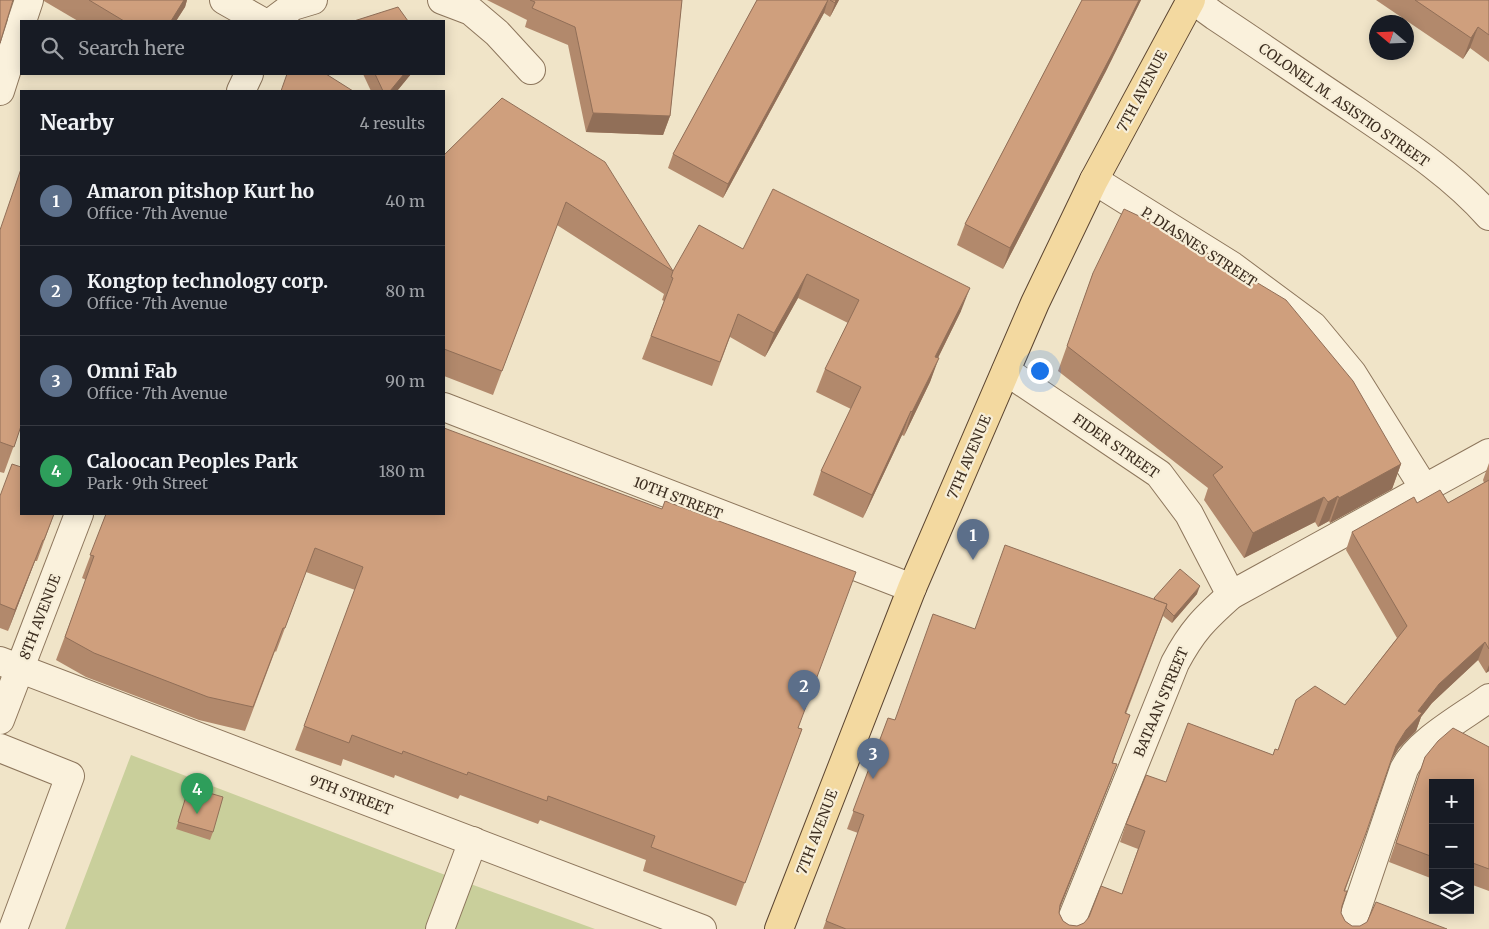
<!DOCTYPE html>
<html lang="en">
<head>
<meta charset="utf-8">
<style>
  :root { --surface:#171b24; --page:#242831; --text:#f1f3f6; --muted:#9ea1a6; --line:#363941; --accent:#cc999b }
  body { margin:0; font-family:Merriweather,serif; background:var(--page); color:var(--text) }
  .controls { position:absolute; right:15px; bottom:15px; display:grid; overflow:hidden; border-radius:0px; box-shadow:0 2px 12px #0003 }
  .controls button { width:45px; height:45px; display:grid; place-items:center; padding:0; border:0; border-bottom:1px solid var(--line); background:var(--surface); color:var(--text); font:25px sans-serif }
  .compass { position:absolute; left:1369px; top:15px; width:45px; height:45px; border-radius:50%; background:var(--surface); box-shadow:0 2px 12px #0003; rotate:289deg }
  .you { position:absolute; left:1039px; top:370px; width:18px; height:18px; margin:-12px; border:4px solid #fff; border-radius:50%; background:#1a73e8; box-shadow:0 0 0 8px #1a73e833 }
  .badge { display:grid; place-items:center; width:32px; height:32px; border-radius:50%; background:var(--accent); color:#fff; font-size:16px; font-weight:700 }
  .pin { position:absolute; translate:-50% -41px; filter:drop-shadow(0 1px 2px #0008) }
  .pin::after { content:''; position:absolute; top:26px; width:18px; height:15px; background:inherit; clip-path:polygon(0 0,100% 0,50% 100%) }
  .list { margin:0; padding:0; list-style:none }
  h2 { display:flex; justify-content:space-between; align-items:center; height:65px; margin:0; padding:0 20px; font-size:21px }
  h2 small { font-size:16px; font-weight:400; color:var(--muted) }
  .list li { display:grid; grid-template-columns:32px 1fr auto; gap:15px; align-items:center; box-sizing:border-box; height:90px; padding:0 20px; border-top:1px solid var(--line) }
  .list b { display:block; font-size:19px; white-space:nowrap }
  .list p { margin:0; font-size:16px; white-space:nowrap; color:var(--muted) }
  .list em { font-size:16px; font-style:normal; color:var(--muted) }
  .icon { flex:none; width:28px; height:28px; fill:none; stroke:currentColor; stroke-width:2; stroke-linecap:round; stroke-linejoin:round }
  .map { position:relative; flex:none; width:1489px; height:929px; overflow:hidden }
  .search { position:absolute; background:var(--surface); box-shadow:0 2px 12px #0003; left:20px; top:20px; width:425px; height:55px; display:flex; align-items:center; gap:12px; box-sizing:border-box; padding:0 18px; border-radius:0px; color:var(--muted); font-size:19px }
  .panel { position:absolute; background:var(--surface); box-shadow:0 2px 12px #0003; left:20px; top:90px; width:425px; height:425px; border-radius:0px }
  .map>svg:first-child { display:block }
  .green { fill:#c9cf9b }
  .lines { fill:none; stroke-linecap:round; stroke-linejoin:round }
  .minor-casing { stroke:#8d765c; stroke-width:30 }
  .major-casing { stroke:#5b4430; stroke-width:30 }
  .minor { stroke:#faf1dc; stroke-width:28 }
  .major { stroke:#f3d9a0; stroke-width:28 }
  .wall { fill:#b2896c }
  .shaded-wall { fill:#916f58 }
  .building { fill:#cf9f7d; stroke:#916f58 }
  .labels { text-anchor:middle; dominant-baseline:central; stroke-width:4.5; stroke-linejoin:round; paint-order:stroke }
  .street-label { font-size:14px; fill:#3d2e20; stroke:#f7eed8 }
</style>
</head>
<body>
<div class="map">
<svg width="1489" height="929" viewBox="0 0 1489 929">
  <rect width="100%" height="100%" fill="#f0e4c8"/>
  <polygon class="green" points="131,755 440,873 595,929 65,929"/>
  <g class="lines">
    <g class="minor-casing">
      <g id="minor">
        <polyline points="224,0 261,21"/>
        <polyline points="442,0 471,11 497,33 531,70"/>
        <path d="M1193 0 1215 16C1262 47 1308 79 1355 110 1402 142 1452 174 1489 216"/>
        <polyline points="22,21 29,0"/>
        <polyline points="273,21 293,6 313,0"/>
        <polyline points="0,91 21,25"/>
        <polyline points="241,91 249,74"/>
        <polyline points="1094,180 1232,266 1313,326 1352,373 1424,488"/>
        <polyline points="1006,371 1159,474 1189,514 1231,595"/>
        <polyline points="444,407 912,588"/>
        <polyline points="0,661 702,929"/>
        <polyline points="0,720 79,514"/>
        <polyline points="0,748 70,776 13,929"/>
        <polyline points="440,929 473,841"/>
        <path d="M1068 929 1175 663C1192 631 1204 619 1231 595L1489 453"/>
        <path d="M1350 929 1404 769C1418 741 1463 717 1489 698"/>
      </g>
    </g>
    <g class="major-casing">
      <polyline id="major" points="779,929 912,588 1035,303 1094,180 1191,0"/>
    </g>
    <use href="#minor" class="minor"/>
    <use href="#major" class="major"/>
  </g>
  <g class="wall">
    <polygon points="44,0 187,0 185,7 176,21 78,21 44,1"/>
    <polygon points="487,0 682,0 670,116 663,135 586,132 568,45 525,27 527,20"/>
    <polygon points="757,0 839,0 830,17 824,13 723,198 668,168 673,154"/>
    <polygon points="1082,0 1141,0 1106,71 1003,269 957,245 965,224"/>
    <polygon points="1376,0 1489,0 1489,62 1470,48 1463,59"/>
    <polygon points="363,74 411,74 397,91 371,91"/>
    <polygon points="502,98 673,271 743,249 961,311 938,358 930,382 904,436 902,435 863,518 813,495 821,471 851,409 816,392 825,369 848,323 798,298 765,357 730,337 712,386 642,359 664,301 662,300 664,294 557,225 493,395 444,376 444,155"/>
    <polygon points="0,229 21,426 4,473 0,472"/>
    <polygon points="1093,273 1401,464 1392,489 1330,523 1329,521 1318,527 1315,522 1244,558 1204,500 1208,488 1058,371"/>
    <polygon points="1489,463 1489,671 1486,673 1478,660 1432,703 1421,717 1416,731 1399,748 1390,762 1345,891 1342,906 1341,913 1345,921 1352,926 1447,929 823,929 858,833 847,829 888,718 895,720 975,629 1153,599 1154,598 1197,594 1172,623 1163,616 1126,714 1113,763 1117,764 1060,907 1059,913 1063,921 1069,925 1077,926 1084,923 1122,894 1138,849 1120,842 1126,824 1166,782 1273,755 1278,750 1345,705 1397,638 1346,550 1352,532 1417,503 1448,503 1484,483 1483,480"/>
    <polygon points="0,496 54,514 37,561 35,561 8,631 0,628"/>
    <polygon points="106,514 444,514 798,728 802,729 736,906 643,871 646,860 540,820 538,824 460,795 458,799 395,775 394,778 343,759 341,766 295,750 355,590 306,572 276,652 275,651 245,731 199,720 86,677 56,660 86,580 82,578"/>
    <polygon points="1489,747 1489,891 1470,884 1470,783 1433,783 1433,879 1389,862 1425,757"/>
    <polygon points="189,787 213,832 210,840 176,829"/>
  </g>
  <g class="shaded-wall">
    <polygon points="184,0 187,0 185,7 176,21 171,21"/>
    <polygon points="828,0 824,13 723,198 728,184"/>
    <polygon points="836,0 839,0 830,17 835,3"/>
    <polygon points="1139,0 1141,0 1106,71 1003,269 1010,248"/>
    <polygon points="1478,27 1470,48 1463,59 1471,38"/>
    <polygon points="404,74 411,74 397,91 390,91"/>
    <polygon points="593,113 670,116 663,135 586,132"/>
    <polygon points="807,274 798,298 765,357 774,333"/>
    <polygon points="970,288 961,311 927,380 935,357"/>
    <polygon points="939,358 930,382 904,436 912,412"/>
    <polygon points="911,411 902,435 863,518 872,495"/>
    <polygon points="1401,464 1392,489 1330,523 1339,498"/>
    <polygon points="1338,496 1329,521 1318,527 1328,502"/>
    <polygon points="1324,497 1315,522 1244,558 1253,533"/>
    <polygon points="43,540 35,561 8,631 15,610"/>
    <polygon points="1200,586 1197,594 1172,623 1174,616"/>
    <polygon points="1485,642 1478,660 1432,703 1421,717 1416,731 1399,748 1389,764 1396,746 1418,711 1439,684"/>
    <polygon points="1489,665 1489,671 1486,673"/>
    <polygon points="1117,764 1110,783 1054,923 1060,905"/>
  </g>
  <g class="building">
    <polygon points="0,0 13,0 0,43"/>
    <polygon points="89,0 184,0 171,21 124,21"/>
    <polygon points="530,0 682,0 670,116 593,113 575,27 532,8 535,2"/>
    <polygon points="757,0 828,0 728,184 673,154"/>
    <polygon points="830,0 836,0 835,3"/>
    <polygon points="1082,0 1139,0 1114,50 1010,248 965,224"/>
    <polygon points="1415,0 1489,0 1489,35 1478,27 1471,38"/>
    <polygon points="398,7 408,21 354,21"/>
    <polygon points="287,74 326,74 353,91 281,91"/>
    <polygon points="375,74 404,74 390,91 383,91"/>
    <polygon points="502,98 605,162 673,271 699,225 743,249 773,189 970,288 935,357 939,358 912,412 911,411 872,495 821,471 861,387 825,369 859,300 807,274 774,333 738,314 720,362 651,336 673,278 671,277 673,271 566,202 502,371 444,349 444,155"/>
    <polygon points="21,169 21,426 14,447 0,442 0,230"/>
    <polygon points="1124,209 1154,223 1216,258 1286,300 1353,381 1401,464 1339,498 1338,496 1328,502 1324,497 1253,533 1213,475 1223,467 1067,346 1093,273"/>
    <polygon points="444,428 662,509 665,501 856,572 798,728 802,729 745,883 651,847 655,836 548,796 547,801 468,772 467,775 403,751 402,754 352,735 349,743 304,726 363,567 315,548 285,628 283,628 253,707 208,697 94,653 65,637 94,556 90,555 106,514 444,514"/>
    <polygon points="12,464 21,467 21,514 54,514 44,540 43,540 15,610 0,604 0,496"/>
    <polygon points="1489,480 1489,649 1485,642 1439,684 1418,711 1422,713 1406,730 1396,746 1366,833 1344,891 1347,891 1342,906 1341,913 1345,921 1352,926 1360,926 1367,922 1376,902 1447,929 846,929 826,921 864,815 853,811 888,718 895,720 933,614 975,629 1005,545 1167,604 1125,713 1130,715 1112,763 1117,764 1060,905 1059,913 1063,921 1069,925 1077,926 1084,923 1089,917 1101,886 1122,894 1145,831 1126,824 1146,775 1166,782 1188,723 1273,755 1275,749 1278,750 1296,700 1315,686 1345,705 1407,626 1352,532 1414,497 1417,503 1440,490 1448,503"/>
    <polygon points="1180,569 1200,586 1174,616 1166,608 1167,604 1156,600 1154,598"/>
    <polygon points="1453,728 1489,747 1489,869 1470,862 1470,783 1433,783 1433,857 1396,843 1425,757 1438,741"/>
    <polygon points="189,787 223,797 213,832 178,822"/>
  </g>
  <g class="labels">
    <g class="street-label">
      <text transform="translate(1142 91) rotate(-62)">7TH AVENUE</text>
      <text transform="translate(1344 105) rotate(35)">COLONEL M. ASISTIO STREET</text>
      <text transform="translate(1199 247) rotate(33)">P. DIASNES STREET</text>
      <text transform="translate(1116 446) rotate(35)">FIDER STREET</text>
      <text transform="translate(969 457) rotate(-67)">7TH AVENUE</text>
      <text transform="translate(678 498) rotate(21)">10TH STREET</text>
      <text transform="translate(40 617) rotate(-69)">8TH AVENUE</text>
      <text transform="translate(1161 702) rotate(-67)">BATAAN STREET</text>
      <text transform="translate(351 795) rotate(21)">9TH STREET</text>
      <text transform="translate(817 832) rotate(-69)">7TH AVENUE</text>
    </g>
  </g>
</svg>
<div class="controls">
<button>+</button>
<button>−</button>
<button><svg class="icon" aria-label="layers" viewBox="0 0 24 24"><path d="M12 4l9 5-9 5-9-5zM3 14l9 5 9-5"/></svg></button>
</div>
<svg class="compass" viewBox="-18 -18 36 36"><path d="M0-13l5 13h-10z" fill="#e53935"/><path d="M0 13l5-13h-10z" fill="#9ea1a6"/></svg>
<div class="you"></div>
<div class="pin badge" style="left:973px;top:560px;background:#5c6f8a">1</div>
<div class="pin badge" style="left:804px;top:711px;background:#5c6f8a">2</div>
<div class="pin badge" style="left:873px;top:779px;background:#5c6f8a">3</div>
<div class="pin badge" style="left:197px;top:814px;background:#2e9e5b">4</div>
<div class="search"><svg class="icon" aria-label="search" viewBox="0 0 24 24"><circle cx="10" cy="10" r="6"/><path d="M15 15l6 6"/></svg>Search here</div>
<section class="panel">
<h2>Nearby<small>4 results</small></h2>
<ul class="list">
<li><span class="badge" style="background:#5c6f8a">1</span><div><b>Amaron pitshop Kurt ho</b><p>Office · 7th Avenue</p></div><em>40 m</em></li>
<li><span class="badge" style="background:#5c6f8a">2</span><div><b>Kongtop technology corp.</b><p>Office · 7th Avenue</p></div><em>80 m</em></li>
<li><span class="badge" style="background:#5c6f8a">3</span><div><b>Omni Fab</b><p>Office · 7th Avenue</p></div><em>90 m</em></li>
<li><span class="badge" style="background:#2e9e5b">4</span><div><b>Caloocan Peoples Park</b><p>Park · 9th Street</p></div><em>180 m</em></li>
</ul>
</section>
</div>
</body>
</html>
